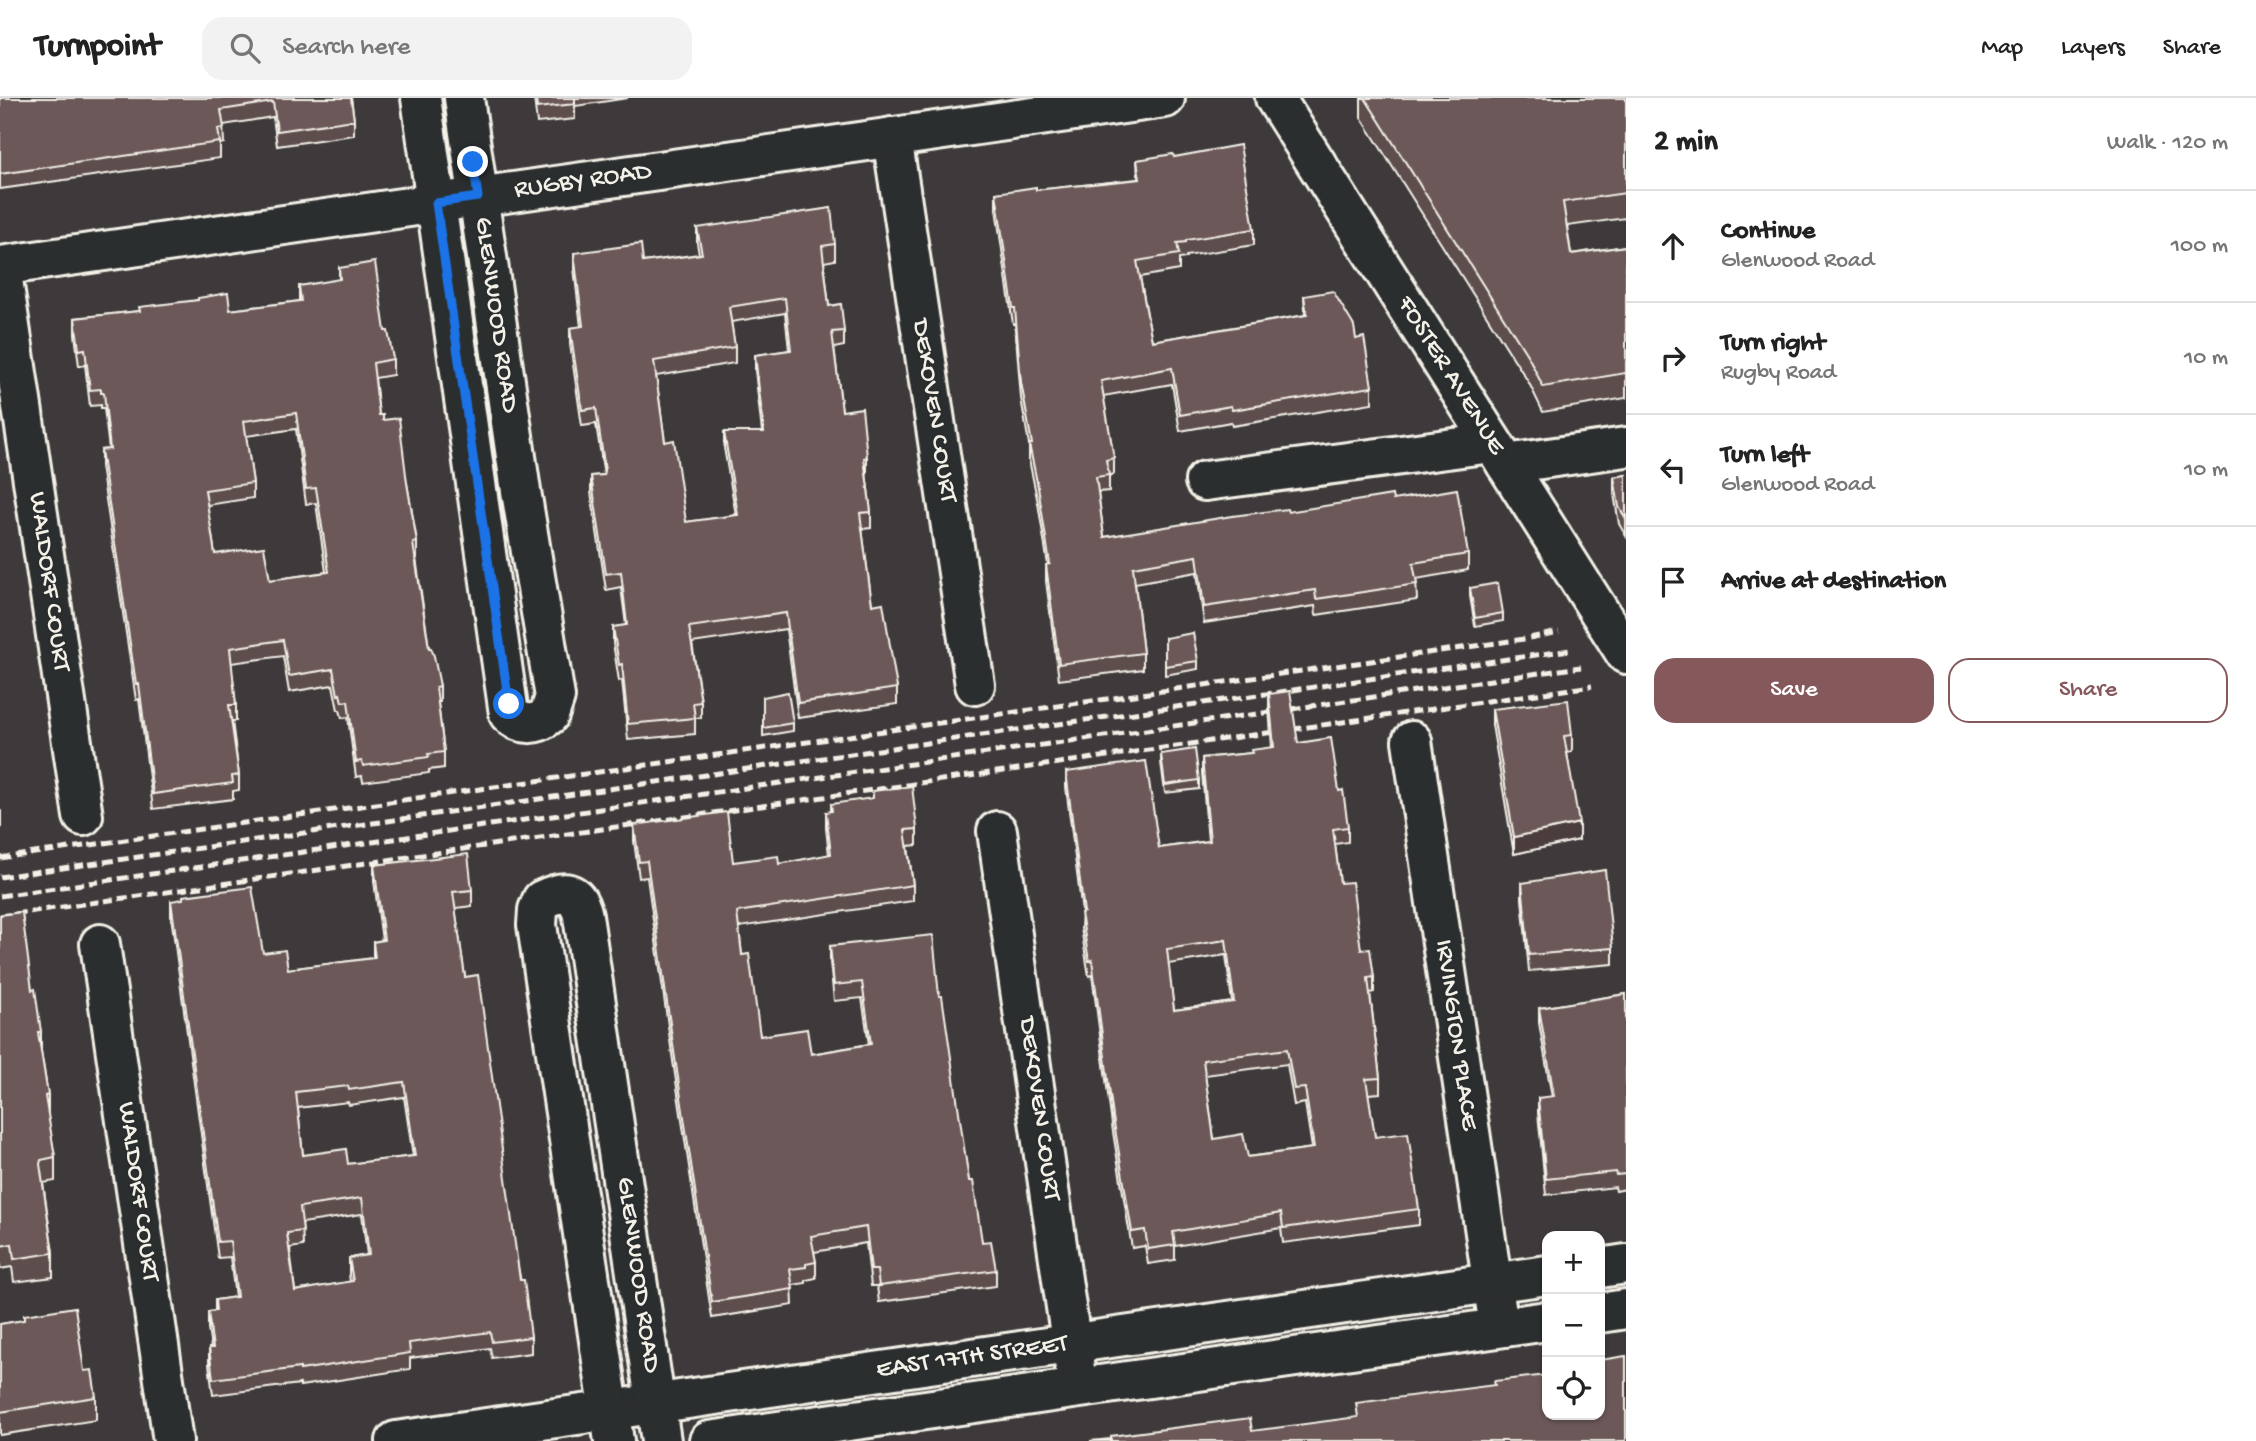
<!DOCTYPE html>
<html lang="en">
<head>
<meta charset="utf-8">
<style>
  :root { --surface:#fff; --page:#f2f2f2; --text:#222; --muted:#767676; --line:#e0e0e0; --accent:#85585c }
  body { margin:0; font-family:"Gochi Hand",sans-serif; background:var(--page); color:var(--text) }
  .controls { position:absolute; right:21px; bottom:21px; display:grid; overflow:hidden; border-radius:14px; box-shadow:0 2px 5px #0004 }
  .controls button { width:63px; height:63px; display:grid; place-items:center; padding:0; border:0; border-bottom:2px solid var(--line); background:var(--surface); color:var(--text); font:35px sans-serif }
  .stop { position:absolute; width:21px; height:21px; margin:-16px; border:5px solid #1a73e8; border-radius:50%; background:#fff }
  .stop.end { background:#1a73e8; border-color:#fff; box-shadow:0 2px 7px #0008 }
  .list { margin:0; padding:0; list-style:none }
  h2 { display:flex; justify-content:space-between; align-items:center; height:91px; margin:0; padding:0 28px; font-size:30px }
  h2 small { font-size:23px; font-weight:400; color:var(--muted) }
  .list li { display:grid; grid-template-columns:46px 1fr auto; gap:21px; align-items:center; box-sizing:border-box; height:112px; padding:0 28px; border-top:2px solid var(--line) }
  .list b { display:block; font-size:26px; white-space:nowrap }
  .list p { margin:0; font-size:23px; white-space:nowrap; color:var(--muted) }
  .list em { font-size:23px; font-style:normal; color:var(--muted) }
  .actions { display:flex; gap:14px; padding:21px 28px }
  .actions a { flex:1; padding:16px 0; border:2px solid var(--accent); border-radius:21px; text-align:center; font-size:24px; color:var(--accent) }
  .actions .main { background:var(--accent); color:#fff }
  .icon { flex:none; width:38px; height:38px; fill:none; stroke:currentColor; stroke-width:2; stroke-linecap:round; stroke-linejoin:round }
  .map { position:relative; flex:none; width:1626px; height:1343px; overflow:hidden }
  header { display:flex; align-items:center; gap:42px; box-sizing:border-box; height:98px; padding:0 35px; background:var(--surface); border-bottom:2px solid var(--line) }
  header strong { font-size:33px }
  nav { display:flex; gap:38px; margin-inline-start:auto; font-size:24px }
  .search { width:490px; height:63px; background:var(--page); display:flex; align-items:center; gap:18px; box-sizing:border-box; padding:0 24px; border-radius:21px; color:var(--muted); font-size:26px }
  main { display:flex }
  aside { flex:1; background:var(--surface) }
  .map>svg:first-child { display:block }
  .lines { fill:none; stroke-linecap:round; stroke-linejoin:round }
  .minor-casing { stroke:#f4f1e8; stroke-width:44 }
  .minor { stroke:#2a2d2e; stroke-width:38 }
  .rail { stroke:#f4f1e8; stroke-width:5; stroke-dasharray:10 5; stroke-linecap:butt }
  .wall { fill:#5d4d4d; stroke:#f4f1e8; stroke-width:2; fill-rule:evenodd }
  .shaded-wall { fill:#4c3e3e; stroke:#f4f1e8; stroke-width:2 }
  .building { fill:#6c5959; stroke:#f4f1e8; stroke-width:2; fill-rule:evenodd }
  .route { stroke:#1a73e8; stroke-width:9 }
  .labels { text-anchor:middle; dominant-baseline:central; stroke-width:5; stroke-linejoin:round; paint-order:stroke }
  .street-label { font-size:26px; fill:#f4f1e8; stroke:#2a2d2e }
</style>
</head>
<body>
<header>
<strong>Turnpoint</strong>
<div class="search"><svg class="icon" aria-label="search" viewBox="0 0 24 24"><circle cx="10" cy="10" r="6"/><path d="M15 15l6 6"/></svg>Search here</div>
<nav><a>Map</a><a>Layers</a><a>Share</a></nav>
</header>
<main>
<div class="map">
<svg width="1626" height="1343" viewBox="0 0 1626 1343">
  <rect width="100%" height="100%" fill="#3e3a3b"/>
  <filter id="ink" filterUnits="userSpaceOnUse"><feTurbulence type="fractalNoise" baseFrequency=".0143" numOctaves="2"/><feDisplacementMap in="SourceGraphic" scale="14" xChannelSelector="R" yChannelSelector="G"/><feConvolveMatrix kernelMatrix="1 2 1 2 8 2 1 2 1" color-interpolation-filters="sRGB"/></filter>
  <g filter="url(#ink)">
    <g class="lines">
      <g class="minor-casing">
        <g id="minor">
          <path d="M421 0 509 616C522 628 536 628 549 617L555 599 521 393 464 0"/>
          <polyline points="1275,0 1626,556"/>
          <polyline points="892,39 975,587"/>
          <polyline points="0,168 1165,0"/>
          <polyline points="1,168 83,718"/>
          <polyline points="1506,366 1626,349"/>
          <polyline points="1205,383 1492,345"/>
          <polyline points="1412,643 1496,1209"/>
          <polyline points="997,733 1075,1271"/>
          <polyline points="100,846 173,1343"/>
          <polyline points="1600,1170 1626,1166"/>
          <polyline points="1600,1215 1626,1211"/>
          <polyline points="396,1343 1547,1177"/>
          <path d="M614 1343 537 827 538 812 542 802C564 791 577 791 583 818L661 1343"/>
          <polyline points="709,1343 1547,1223"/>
        </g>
      </g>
      <use href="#minor" class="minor"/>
      <g class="rail">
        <polyline points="0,760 1524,541 1559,534"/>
        <polyline points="0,779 1570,552"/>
        <polyline points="0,798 1581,569"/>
        <polyline points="0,818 1592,588"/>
      </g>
    </g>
    <g class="wall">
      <polygon points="0,0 351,0 354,22 354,37 277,48 273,19 223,27 224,45 220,46 220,60 0,91"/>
      <polygon points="534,0 628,0 575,8 575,21 537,25"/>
      <polygon points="1361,0 1626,0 1626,120 1567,128 1571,156 1626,148 1626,300 1543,314 1529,285 1361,19"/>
      <polygon points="1174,59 1254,131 1254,147 1186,158 1186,160 1179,161 1179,172 1140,179 1152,243 1305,217 1304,198 1356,241 1372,289 1372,305 1232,328 1231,324 1180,333 1172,286 1103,298 1114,360 1114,376 1109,378 1109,393 1098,394 1104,439 1288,414 1393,402 1468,456 1468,472 1416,481 1417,502 1316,517 1315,508 1204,525 1197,474 1135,485 1143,555 1143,571 1059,582 1046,483 1046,467 1048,467 1038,405 1029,362 1029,346 1021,300 1015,226 1013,226 996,111 996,95 1036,92 1138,81 1137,62"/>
      <path d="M697 130 835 146V162L824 164 829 208 844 233V248L834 250 842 313 867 359V375H866L871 414V430L862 431 872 507 897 590V606L798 620 786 531 692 545 701 604V620H695V636L628 642 622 582 619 583 613 545V529L626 527 621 489 606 492 591 394V378L604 377 596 326 582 328 570 246V230L581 229 574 170V155L643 164 699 156 697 145ZM785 215 789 252 755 257V272L762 334H724V350L736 417 686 424 665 344 656 278 735 265V249L731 224Z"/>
      <path d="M339 170 385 233 393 261V277L375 280 379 317 383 322 407 385 417 444V460H416L429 550 440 588V604H438L444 654V670L429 672V675L363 684 362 678 356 679 348 619 342 620 340 612H338L333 587 289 594 283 558 231 565 236 607V623H232L239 677V692L233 693V701L153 711 139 601 136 602 101 368V352L109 351 104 310H101V307L90 308 85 267 79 268 75 236V220L139 213 198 202 230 212 299 203V188L339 182ZM296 331 306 406 316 405 326 474 270 482 215 456 207 407 253 400V385L246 338Z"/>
      <polygon points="1626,377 1626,438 1619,426 1614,396 1614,379"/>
      <polygon points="1470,490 1503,515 1503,523 1475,528 1470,498"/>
      <polygon points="1165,540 1198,563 1198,571 1165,577"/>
      <path d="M1269 596 1298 645 1339 693 1348 729V744L1335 746 1340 785 1361 852 1374 879V894L1370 895 1380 980V995L1368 996 1375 1039 1419 1111V1127L1283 1145 1281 1130 1175 1148V1162L1148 1166 1145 1148 1132 1150 1113 1034 1092 877 1089 878 1081 830 1082 814 1066 689V674L1159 750 1208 743 1202 675V660L1251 655 1272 649 1269 611ZM1226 857 1232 904 1174 912 1168 866ZM1287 966 1294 1007 1305 1005 1312 1050 1248 1059 1214 1041 1205 977Z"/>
      <polygon points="763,599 793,625 793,633 763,638"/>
      <polygon points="1492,611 1572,637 1572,654 1567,655 1579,742 1514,756 1492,627"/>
      <polygon points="1161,656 1199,682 1199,691 1165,695 1161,664"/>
      <polygon points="831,706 917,731 917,747 908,748 913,787 913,803 739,829 742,857 760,938 811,956 869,946 862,900 834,903 830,864 830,848 939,898 969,1083 982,1144 996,1172 996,1188 879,1204 877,1188 871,1188 866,1145 814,1154 816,1164 816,1180 806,1182 806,1185 792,1187 793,1207 712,1220 673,963 647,779 639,780 634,743 634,727 733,764 779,766 829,757 826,730 826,714 831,714"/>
      <polygon points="0,713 1,713 1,729 0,730"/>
      <path d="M374 767 472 792V808L455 810 465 879 531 1239V1255L492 1260 490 1250 410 1260V1271L300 1288V1286L213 1297 209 1266V1250H211L208 1230V1214L215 1213V1202L235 1199 230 1159 218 1160 171 818V803L288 871 373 860V844L382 842 374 783ZM404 999 413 1058 348 1066 303 1057 298 1010 348 1004 349 1007ZM362 1116 367 1157 349 1160V1176L350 1184 295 1193 290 1150 303 1148 302 1125Z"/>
      <polygon points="1522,785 1613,850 1613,866 1529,873 1522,801"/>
      <polygon points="0,817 32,892 41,934 41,953 48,997 48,1020 55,1059 55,1083 43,1085 53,1155 53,1179 14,1184 12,1169 0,1171"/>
      <polygon points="1626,896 1626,1091 1616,1093 1615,1089 1546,1097 1538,1015 1538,1000 1552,999 1539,925 1539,910"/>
      <polygon points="24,1217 84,1273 96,1299 96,1322 0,1337 0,1226 24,1222"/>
    </g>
    <polygon class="shaded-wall" points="1579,725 1579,742 1514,756 1514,739"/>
    <g class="building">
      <polygon points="0,0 351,0 354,22 277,33 273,4 221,12 224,30 218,31 220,44 0,76"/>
      <polygon points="536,0 575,0 575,6 537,10"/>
      <polygon points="1365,0 1626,0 1626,95 1563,104 1571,156 1626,148 1626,275 1543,289 1529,260"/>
      <polygon points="1240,47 1254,131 1186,142 1186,144 1177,145 1179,156 1137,163 1152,243 1307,217 1304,198 1333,193 1354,228 1356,241 1364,239 1372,289 1232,312 1231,308 1180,317 1172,270 1101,283 1114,360 1106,362 1109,377 1096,379 1104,439 1232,418 1287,411 1288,414 1392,397 1393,402 1457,391 1468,456 1413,465 1417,486 1316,501 1315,492 1204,509 1197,458 1133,469 1143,555 1059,566 1046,467 1050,466 1038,389 1029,346 1032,346 1021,284 1015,210 1013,210 996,95 1036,89 1036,92 1140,81 1137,62 1173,56 1174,59"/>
      <path d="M831 110 835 146 822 148 829 208 841 206 844 233 832 234 842 313 862 310 867 359 864 360 871 414 860 415 872 507 883 505 897 590 798 605 786 515 689 529 701 604 693 605 695 620 628 626 622 566 619 567 613 529 627 527 621 474 606 476 591 378 604 377 605 373 596 310 582 312 570 230 583 228 574 155 641 146 643 164 702 156 697 130ZM785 200 791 252 755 257 764 334H724L738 417 686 424 674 342 665 344 654 263 735 249 729 209Z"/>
      <path d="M375 164 385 233H388L393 261 373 265 379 317H383V322L399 320 407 385 417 444 413 445 429 550H431L434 558 440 588 436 589 444 654 428 656 429 659 363 668 362 663 356 664 348 603 342 604 340 596 338 597 333 571 289 578 283 542 230 550 236 607H229L239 677 232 678 233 685 153 696 139 586H136L101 352 110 351 104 295H101V291L90 292 85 251 79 252 75 220 140 213 139 209 198 202V200L228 195 230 212 301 203 299 188 340 181 339 170ZM296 315 306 391 316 390 329 474 270 482 264 449 215 456 205 392 253 385 244 323Z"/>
      <polygon points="1626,377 1626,421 1619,409 1614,379"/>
      <polygon points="1498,485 1503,515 1475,520 1470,490"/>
      <polygon points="1193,535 1198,563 1165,568 1165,540"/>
      <path d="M1290 593 1298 645 1331 640 1339 693 1343 692 1348 729 1333 731 1340 785 1352 784 1361 852 1370 851 1374 879 1368 880 1380 980 1366 981 1375 1039 1408 1035 1419 1111 1283 1130 1281 1115 1173 1134 1175 1147 1148 1151 1145 1132 1132 1134 1113 1019 1092 862 1089 863 1081 815 1084 814 1066 674 1146 663 1159 750 1210 743 1202 660 1252 655 1251 652 1274 649 1269 596ZM1226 842 1234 904 1174 912 1167 851ZM1287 951 1294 991 1305 990 1314 1050 1248 1059 1243 1036 1214 1041 1203 962Z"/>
      <polygon points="788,594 793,625 763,630 763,599"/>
      <polygon points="1568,602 1572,637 1564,638 1579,725 1514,739 1492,611"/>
      <polygon points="1195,651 1199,682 1165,687 1161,656"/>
      <polygon points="912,688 917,731 905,732 913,787 737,814 742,857 749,856 760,938 807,931 811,956 871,946 862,884 834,887 830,848 933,837 939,898 942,898 969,1083 973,1083 982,1144 991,1143 996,1172 879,1188 877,1172 871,1172 866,1129 811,1138 816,1164 806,1166 806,1169 790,1171 793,1191 712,1204 673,947 647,763 639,764 634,727 727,714 733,764 778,758 779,766 831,756 826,714 832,713 831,706 873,700 873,693"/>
      <path d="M468 756 472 792 453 794 465 879 478 877 520 1182H524L531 1239 492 1244 490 1234 409 1245 410 1255 300 1272V1270L213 1281 209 1250H213L208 1214 216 1213 215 1202 237 1199 230 1143 218 1144 171 803 183 801V798L252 789 263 855 285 852 288 871 375 860 373 844 384 842 374 767ZM404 984 415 1058 348 1066 346 1051 303 1057 296 994 348 988 349 992ZM362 1100 369 1157 349 1160 353 1183 295 1193 287 1135 303 1133 300 1109Z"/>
      <polygon points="1605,772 1613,850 1529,857 1522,785"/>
      <polygon points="22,814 32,892 35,891 41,934 38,934 48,997 45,998 55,1059 41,1062 40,1066 53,1155 14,1161 12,1146 0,1148 0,817"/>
      <polygon points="1626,896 1626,1076 1616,1077 1615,1074 1546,1081 1538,1000 1554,998 1539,910"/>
      <polygon points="75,1209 84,1273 92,1272 96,1299 0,1314 0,1226 24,1222 24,1217"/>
      <polygon points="1626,1258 1626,1343 1090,1343 1111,1341 1111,1338 1250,1320 1252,1333 1358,1319 1356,1305 1495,1287 1494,1283 1547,1277 1547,1317 1600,1317 1600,1262"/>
    </g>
  </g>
  <g class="lines" filter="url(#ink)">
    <polyline class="route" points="473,64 478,99 436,105 509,606"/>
  </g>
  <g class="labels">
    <g class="street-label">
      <text transform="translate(583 84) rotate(-8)">RUGBY ROAD</text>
      <text transform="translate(495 217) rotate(82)">GLENWOOD ROAD</text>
      <text transform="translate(1450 278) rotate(58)">FOSTER AVENUE</text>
      <text transform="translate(933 313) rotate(81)">DEKOVEN COURT</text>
      <text transform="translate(48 484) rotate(82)">WALDORF COURT</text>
      <text transform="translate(1455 937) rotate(82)">IRVINGTON PLACE</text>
      <text transform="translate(1038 1011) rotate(82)">DEKOVEN COURT</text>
      <text transform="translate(137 1094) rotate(82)">WALDORF COURT</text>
      <text transform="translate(637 1177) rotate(82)">GLENWOOD ROAD</text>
      <text transform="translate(972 1260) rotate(-8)">EAST 17TH STREET</text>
    </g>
  </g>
</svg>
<div class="controls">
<button>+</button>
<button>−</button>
<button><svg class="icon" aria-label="locate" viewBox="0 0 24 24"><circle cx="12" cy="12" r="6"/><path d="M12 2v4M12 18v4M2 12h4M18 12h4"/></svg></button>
</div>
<div class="stop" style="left:509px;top:606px"></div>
<div class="stop end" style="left:473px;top:64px"></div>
</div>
<aside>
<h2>2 min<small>Walk · 120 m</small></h2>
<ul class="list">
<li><svg class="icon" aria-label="ahead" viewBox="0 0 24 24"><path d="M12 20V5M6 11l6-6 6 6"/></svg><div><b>Continue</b><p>Glenwood Road</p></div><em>100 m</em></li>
<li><svg class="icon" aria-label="right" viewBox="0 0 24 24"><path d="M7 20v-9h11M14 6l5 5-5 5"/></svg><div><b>Turn right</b><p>Rugby Road</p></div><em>10 m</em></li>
<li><svg class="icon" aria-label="left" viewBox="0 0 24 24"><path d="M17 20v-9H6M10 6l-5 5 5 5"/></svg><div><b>Turn left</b><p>Glenwood Road</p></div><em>10 m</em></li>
<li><svg class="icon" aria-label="arrive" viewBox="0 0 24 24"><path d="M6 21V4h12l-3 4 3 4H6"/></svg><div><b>Arrive at destination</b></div></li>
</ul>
<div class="actions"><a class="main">Save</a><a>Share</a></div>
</aside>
</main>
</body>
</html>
